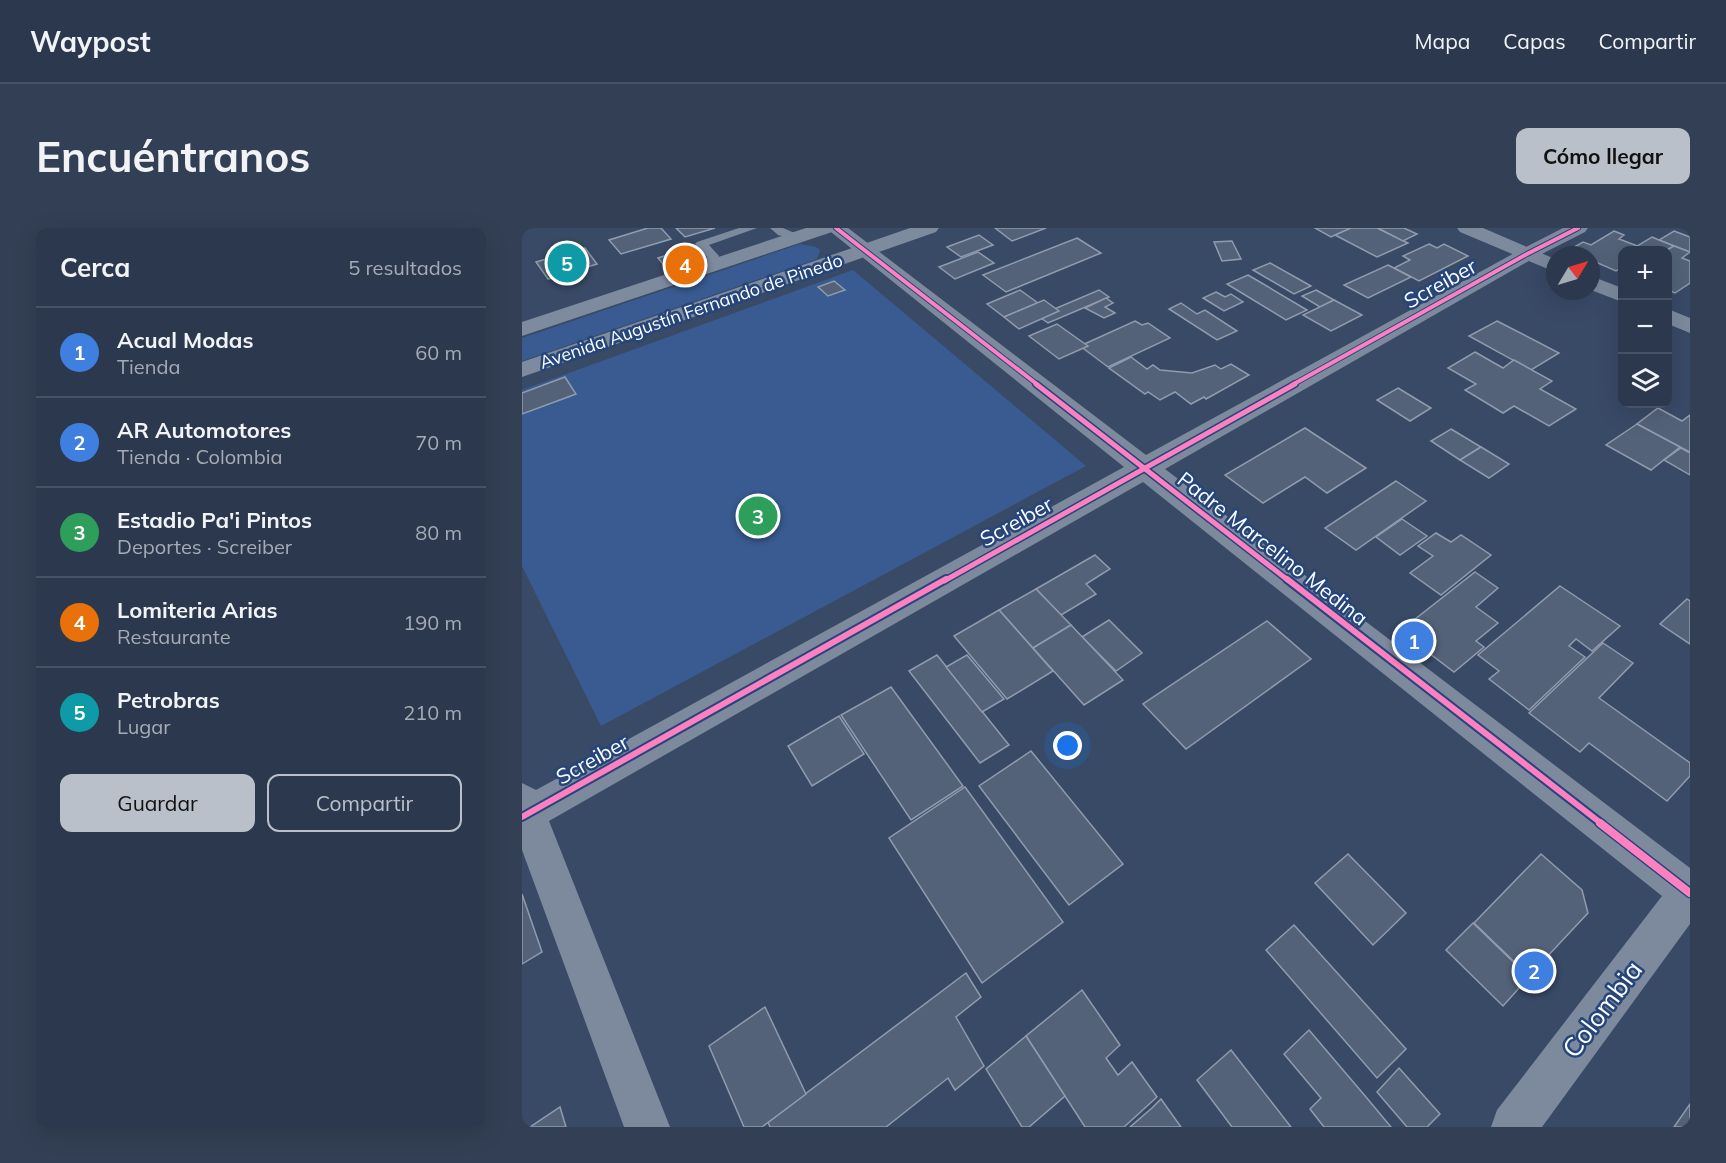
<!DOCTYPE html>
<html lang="es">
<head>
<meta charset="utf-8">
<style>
  :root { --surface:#2b384d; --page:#333f54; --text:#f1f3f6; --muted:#a6acb6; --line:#475265; --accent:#bac0ca }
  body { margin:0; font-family:Mulish,sans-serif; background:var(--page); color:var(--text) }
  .controls { position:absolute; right:18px; top:18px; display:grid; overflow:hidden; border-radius:12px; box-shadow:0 6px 24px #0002 }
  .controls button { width:54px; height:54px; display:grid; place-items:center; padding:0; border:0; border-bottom:2px solid var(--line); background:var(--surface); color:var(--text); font:30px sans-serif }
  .compass { position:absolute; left:1024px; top:18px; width:54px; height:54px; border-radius:50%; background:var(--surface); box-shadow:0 6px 24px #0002; rotate:52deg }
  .you { position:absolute; left:546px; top:518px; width:21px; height:21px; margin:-15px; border:4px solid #fff; border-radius:50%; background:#1a73e8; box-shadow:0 0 0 9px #1a73e833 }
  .badge { display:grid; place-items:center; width:39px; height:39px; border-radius:50%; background:var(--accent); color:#fff; font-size:20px; font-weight:700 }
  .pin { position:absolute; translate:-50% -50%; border:3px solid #fff; box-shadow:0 2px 6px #0006 }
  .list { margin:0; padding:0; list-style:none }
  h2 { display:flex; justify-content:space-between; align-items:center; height:78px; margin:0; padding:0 24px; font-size:26px }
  h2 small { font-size:20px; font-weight:400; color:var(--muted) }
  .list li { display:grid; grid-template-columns:39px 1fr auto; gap:18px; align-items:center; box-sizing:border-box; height:90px; padding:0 24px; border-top:2px solid var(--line) }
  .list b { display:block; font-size:22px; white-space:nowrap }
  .list p { margin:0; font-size:20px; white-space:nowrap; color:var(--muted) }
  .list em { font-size:20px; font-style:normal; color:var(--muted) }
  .actions { display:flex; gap:12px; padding:18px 24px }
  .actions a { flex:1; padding:14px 0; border:2px solid var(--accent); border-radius:12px; text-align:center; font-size:21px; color:var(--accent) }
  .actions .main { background:var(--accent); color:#111 }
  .icon { flex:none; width:33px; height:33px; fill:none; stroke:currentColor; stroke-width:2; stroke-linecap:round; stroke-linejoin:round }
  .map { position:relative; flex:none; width:1168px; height:899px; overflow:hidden; border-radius:12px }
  header { display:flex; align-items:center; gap:36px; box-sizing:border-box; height:84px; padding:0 30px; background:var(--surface); border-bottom:2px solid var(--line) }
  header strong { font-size:28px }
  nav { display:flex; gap:33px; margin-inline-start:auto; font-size:21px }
  .intro { display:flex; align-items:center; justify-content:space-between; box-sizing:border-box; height:144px; padding:0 36px }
  h1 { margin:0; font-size:42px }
  .button { padding:15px 27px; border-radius:12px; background:var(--accent); color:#111; font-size:21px; font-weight:700 }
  main { display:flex; gap:36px; padding:0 36px }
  aside { flex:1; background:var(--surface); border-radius:12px; box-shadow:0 6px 24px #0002 }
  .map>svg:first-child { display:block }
  .green { fill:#395b91 }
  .building { fill:#536279; stroke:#919bad; stroke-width:1.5 }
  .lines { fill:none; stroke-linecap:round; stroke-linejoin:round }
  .service { fill:#7d8a9e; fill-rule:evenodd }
  .minor { fill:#7d8a9e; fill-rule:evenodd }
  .tertiary { fill:#7d8a9e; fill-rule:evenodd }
  .trunk { fill:#7e8a9e; fill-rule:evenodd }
  .cycleway-far3-casing { stroke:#25457b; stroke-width:6 }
  .cycleway-far2-casing { stroke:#25457b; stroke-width:8 }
  .cycleway-far1-casing { stroke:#25457b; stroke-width:10 }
  .cycleway-casing { stroke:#25457b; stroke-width:11 }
  .cycleway-far3 { stroke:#ff80c0; stroke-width:4 }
  .cycleway-far2 { stroke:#ff80c0; stroke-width:5 }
  .cycleway-far1 { stroke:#ff80c0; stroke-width:6 }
  .cycleway { stroke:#ff80c0; stroke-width:8 }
  .labels { text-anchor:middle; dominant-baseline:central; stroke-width:5; stroke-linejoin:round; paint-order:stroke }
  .far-street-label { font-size:18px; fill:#fff; stroke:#25457b }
  .street-label { font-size:21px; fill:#fff; stroke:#25457b }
  .near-street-label { font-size:26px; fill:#fff; stroke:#25457b }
</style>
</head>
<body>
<header>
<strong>Waypost</strong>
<nav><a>Mapa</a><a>Capas</a><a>Compartir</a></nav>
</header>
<div class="intro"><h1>Encuéntranos</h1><a class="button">Cómo llegar</a></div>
<main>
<aside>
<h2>Cerca<small>5 resultados</small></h2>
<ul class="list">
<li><span class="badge" style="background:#3f7fe0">1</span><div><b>Acual Modas</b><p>Tienda</p></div><em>60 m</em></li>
<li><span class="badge" style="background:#3f7fe0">2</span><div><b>AR Automotores</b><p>Tienda · Colombia</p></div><em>70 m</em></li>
<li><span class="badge" style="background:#2e9e5b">3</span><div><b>Estadio Pa'i Pintos</b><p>Deportes · Screiber</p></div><em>80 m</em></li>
<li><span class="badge" style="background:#e8710a">4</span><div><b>Lomiteria Arias</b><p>Restaurante</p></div><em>190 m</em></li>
<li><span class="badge" style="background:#0f9aa8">5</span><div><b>Petrobras</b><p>Lugar</p></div><em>210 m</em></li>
</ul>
<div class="actions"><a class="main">Guardar</a><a>Compartir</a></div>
</aside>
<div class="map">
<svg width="1168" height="899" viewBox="0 0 1168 899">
  <rect width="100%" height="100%" fill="#394a67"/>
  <g class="green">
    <polygon points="278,16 294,19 298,22 295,31 0,133 0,110"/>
    <polygon points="331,42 564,238 79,498 0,338 0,162"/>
  </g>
  <g class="building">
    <polygon points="126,0 139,0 149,11 99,26 87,12"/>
    <polygon points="154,0 193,0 163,9"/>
    <polygon points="473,0 524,0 490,13"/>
    <polygon points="793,0 829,0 809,9"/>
    <polygon points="829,0 855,0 886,15 855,29 813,7"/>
    <polygon points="856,0 882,0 895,6 881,13"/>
    <polygon points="1092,3 1102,7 1097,11 1126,22 1100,22 1100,39 1094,43 1069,32 1069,27 1057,27 1047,22 1061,14 1069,17"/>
    <polygon points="1152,3 1168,9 1168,24 1137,12"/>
    <polygon points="457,7 471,17 439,29 425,19"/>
    <polygon points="1130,9 1137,12 1152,18 1145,22 1126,22 1115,18"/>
    <polygon points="555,10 579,25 484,64 461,47"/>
    <polygon points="710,13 719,31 700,33 692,14"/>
    <polygon points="907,16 915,20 922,16 946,28 897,53 872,40 888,32 881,28"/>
    <polygon points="1152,18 1168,24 1160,30 1168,33 1168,55 1153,65 1146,62 1145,22"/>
    <polygon points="171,19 182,31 146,42 136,30"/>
    <polygon points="63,20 75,36 26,51 14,34"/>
    <polygon points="456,24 472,35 433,51 417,39"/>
    <polygon points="748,35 789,58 772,66 731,42"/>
    <polygon points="866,37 889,49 846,70 822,57"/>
    <polygon points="726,47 785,82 764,92 705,56"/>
    <polygon points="312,53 323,62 306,68 296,59"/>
    <polygon points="498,62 516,75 482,89 465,76"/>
    <polygon points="577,62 587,69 526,95 516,88"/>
    <polygon points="794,62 812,72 798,79 780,68"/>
    <polygon points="694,64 703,69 709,66 721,74 702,83 681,70"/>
    <polygon points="584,70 591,75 583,79 593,85 582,90 563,80"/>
    <polygon points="522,72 537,83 497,101 482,89"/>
    <polygon points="812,72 840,87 809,103 781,87"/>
    <polygon points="659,75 675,86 683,82 715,103 695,112 647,81"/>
    <polygon points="613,93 620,97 626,95 648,110 586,139 558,118"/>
    <polygon points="975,93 1037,125 1009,142 947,108"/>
    <polygon points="535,96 566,118 537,131 507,108"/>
    <polygon points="953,124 981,140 992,132 1030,153 1018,161 1054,181 1027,198 992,178 981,185 943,162 954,156 926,140"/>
    <polygon points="609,129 625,141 631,137 638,142 670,145 693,137 699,141 709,136 727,147 684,171 682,169 669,176 653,164 638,172 626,164 623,166 587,140"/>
    <polygon points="43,149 54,166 0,186 0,165"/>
    <polygon points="876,160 909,180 888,193 855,172"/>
    <polygon points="1136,180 1160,193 1168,187 1168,224 1115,196"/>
    <polygon points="1115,196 1158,219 1129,242 1084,217"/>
    <polygon points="783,200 844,240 805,265 783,249 741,275 703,247"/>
    <polygon points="929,201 959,219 938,232 909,213"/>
    <polygon points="959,219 987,236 967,250 938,232"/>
    <polygon points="1159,220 1168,225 1168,247 1142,232"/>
    <polygon points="874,253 904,273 834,322 803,300"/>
    <polygon points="880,291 905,308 878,327 854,309"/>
    <polygon points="914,305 929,314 939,307 969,327 919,367 888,345 911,328 896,318"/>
    <polygon points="573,327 588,341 564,356 574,366 539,387 514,361"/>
    <polygon points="953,344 976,360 954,379 976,395 954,413 962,419 932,444 878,403"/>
    <polygon points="1038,358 1098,398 1070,423 1054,411 1047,418 1063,429 1007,482 967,451 977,443 956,427"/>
    <polygon points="514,361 549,397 511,420 477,382"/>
    <polygon points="1165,371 1168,373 1168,416 1138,396"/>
    <polygon points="477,382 531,443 485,471 432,408"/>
    <polygon points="587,392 620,425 594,443 560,409"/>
    <polygon points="745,393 789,431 664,521 621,476"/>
    <polygon points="549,397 601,452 562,477 511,420"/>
    <polygon points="1081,415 1111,435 1077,470 1168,535 1168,548 1145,573 1067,515 1058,524 1007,485"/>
    <polygon points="415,427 487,517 458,535 387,443"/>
    <polygon points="445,427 482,471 460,484 424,439"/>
    <polygon points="369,459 441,558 389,592 319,487"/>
    <polygon points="317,488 342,526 290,558 266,518"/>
    <polygon points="509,523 601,636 547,677 457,558"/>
    <polygon points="443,559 541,694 460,755 367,610"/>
    <polygon points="826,626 884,685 851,717 793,655"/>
    <polygon points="1019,626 1060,662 1066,685 1007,748 952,695"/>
    <polygon points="0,666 20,724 0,736"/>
    <polygon points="951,695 1007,749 981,778 924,722"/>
    <polygon points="772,697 884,821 855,850 744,722"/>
    <polygon points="444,745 459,769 434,789 462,838 433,862 426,850 364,899 248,899 246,894"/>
    <polygon points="560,762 598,817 584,830 596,847 610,834 635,869 602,899 563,899 504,808"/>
    <polygon points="243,779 284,866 240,899 222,899 187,818"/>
    <polygon points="787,802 844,869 869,899 802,899 788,881 799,870 762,826"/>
    <polygon points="504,808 543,868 507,899 500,899 464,841"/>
    <polygon points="709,822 769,899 710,899 675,852"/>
    <polygon points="877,840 918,886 905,899 885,899 855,864"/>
    <polygon points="639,871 659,899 608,899 630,880"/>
    <polygon points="1168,876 1168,899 1152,899"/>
    <polygon points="38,879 44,899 8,899"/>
  </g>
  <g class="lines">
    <g class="service">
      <polygon points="217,0 235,0 187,17 197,28 192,42 184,42 182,39 185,29 173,16 175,14"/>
      <polygon points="248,0 261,0 282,9 276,12 256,7"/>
    </g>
    <polygon class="minor" points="304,0 326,0 624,227 998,22 1041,0 1066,0 1063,4 1012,30 643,241 1168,640 1168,696 1020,899 969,899 975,882 1140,668 621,254 27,593 148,899 102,899 0,622 0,555 14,562 602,239"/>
    <g class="tertiary">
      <polygon points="935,0 961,0 1033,31 1033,44 938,4"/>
      <polygon points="1069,48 1100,60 1100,74 1069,62"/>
      <polygon points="1146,81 1168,90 1168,105 1146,96"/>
    </g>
    <g class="trunk">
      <polygon points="284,0 313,0 310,4 0,108 0,94"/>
      <polygon points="388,0 417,0 414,4 0,149 0,134"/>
    </g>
    <g class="cycleway-far3-casing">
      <g id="cycleway-far3">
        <polyline points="314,0 516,157"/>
        <polyline points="770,157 1005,26 1056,0"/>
      </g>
    </g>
    <g class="cycleway-far2-casing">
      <g id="cycleway-far2">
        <polyline points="514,156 767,353"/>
        <polyline points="422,353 773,156"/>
      </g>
    </g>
    <g class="cycleway-far1-casing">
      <g id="cycleway-far1">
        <polyline points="765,351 1080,596"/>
        <polyline points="0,589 424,351"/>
      </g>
    </g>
    <g class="cycleway-casing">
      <polyline id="cycleway" points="1078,595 1168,665"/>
    </g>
    <use href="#cycleway-far3" class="cycleway-far3"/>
    <use href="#cycleway-far2" class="cycleway-far2"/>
    <use href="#cycleway-far1" class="cycleway-far1"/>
    <use href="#cycleway" class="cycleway"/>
  </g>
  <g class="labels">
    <g class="far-street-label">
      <text transform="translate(169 83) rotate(-19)">Avenida Augustín Fernando de Pinedo</text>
    </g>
    <g class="street-label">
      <text transform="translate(918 55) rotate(-29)">Screiber</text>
      <text transform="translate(494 293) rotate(-29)">Screiber</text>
      <text transform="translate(751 320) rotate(38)">Padre Marcelino Medina</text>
      <text transform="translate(70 531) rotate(-29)">Screiber</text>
    </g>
    <g class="near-street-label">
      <text transform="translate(1080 781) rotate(-53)">Colombia</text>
    </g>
  </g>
</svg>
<div class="controls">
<button>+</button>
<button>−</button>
<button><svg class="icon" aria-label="layers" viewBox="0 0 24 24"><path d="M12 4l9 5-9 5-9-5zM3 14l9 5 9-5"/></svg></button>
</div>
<svg class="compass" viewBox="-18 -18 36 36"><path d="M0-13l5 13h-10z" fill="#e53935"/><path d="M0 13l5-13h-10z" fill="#a6acb6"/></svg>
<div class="you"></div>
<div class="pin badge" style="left:892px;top:413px;background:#3f7fe0">1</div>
<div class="pin badge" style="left:1012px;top:743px;background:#3f7fe0">2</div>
<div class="pin badge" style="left:236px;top:288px;background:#2e9e5b">3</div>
<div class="pin badge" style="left:163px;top:37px;background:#e8710a">4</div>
<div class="pin badge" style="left:45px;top:35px;background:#0f9aa8">5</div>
</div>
</main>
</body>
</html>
